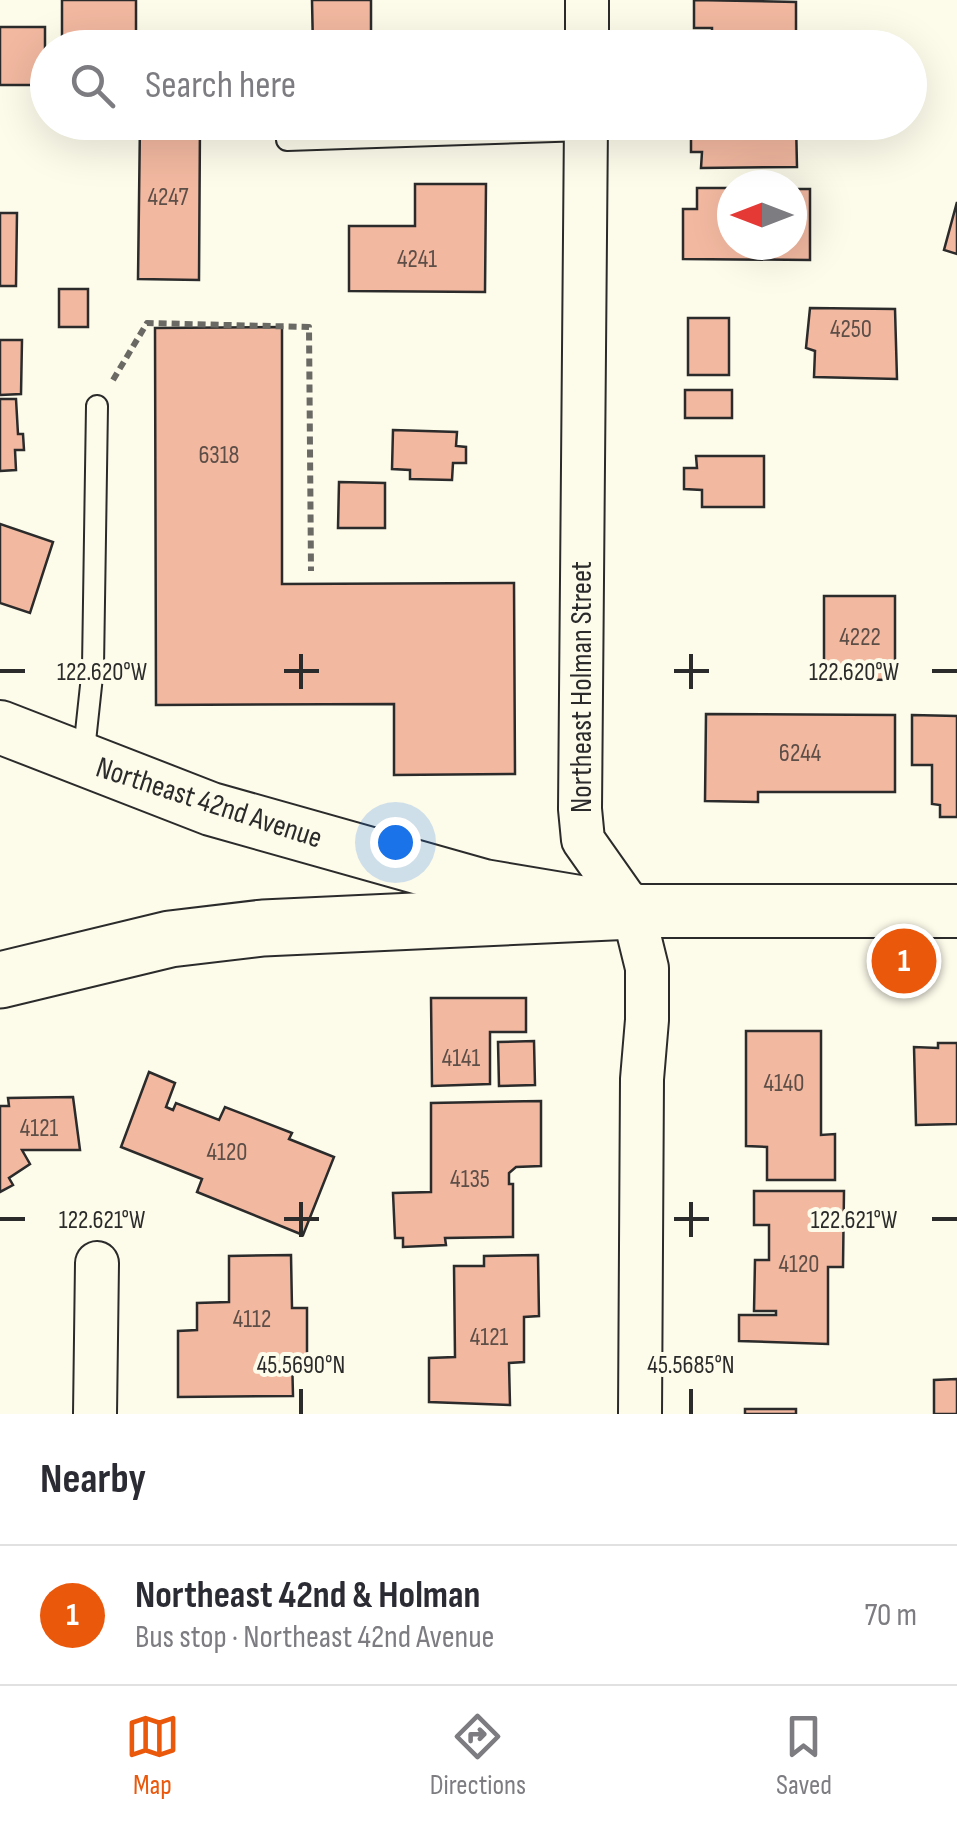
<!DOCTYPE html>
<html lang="en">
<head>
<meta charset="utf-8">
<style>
  :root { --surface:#fff; --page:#f2f2f3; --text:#2b2b33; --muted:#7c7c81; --line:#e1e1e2; --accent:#ea580c }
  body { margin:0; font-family:"Sofia Sans Condensed",sans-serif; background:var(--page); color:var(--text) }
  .compass { position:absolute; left:717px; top:170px; width:90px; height:90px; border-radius:50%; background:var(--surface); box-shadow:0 10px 40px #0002; rotate:270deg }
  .you { position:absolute; left:395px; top:842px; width:35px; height:35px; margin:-25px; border:8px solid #fff; border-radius:50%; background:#1a73e8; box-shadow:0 0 0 15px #1a73e833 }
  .badge { display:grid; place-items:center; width:65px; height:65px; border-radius:50%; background:var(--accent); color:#fff; font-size:32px; font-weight:700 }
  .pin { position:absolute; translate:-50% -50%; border:5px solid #fff; box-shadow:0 2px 10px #0006 }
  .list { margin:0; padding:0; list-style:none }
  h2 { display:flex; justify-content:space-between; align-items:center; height:130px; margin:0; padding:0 40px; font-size:42px }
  h2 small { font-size:32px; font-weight:400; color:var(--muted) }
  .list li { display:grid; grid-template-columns:65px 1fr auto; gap:30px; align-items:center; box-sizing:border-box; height:140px; padding:0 40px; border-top:2px solid var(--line) }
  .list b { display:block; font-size:38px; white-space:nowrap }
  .list p { margin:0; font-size:32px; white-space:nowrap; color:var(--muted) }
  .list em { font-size:32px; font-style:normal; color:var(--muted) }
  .icon { flex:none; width:55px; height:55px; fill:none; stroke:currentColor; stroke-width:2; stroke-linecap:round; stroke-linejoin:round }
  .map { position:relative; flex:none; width:957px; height:1414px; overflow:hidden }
  .search { position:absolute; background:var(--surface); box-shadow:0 10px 40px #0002; left:30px; right:30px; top:30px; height:110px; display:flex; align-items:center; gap:25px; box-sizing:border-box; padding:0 35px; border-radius:55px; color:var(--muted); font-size:38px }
  .sheet { height:270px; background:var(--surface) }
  nav { display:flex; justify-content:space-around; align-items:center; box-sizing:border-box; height:140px; border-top:2px solid var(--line); background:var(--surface); font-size:28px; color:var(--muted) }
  nav a { display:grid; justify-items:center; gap:5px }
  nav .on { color:var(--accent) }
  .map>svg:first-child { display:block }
  .building { fill:#f2b8a0; stroke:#2b2b2b; stroke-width:2.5 }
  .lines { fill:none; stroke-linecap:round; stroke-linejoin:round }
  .service-casing { stroke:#2b2b2b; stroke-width:24 }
  .minor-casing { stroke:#2b2b2b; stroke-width:46 }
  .tertiary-casing { stroke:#2b2b2b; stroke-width:56 }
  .primary-casing { stroke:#2b2b2b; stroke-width:59 }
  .path { stroke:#6a6964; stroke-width:6; stroke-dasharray:8 5; stroke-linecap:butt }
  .service { stroke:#fdfbea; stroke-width:20 }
  .minor { stroke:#fdfbea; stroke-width:42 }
  .tertiary { stroke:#fdfbea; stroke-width:52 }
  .primary { stroke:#fdfbea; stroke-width:55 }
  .ticks { fill:none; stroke:#2b2b2b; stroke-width:4 }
  .labels { text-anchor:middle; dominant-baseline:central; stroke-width:8; stroke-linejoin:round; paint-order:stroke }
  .number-label { font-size:25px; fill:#5d4e48 }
  .street-label { font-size:30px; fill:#2b2b2b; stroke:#fdfbea }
  .ticks-label { font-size:25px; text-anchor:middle; fill:#2b2b2b; stroke:#fdfbea; stroke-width:8; stroke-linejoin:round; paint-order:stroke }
</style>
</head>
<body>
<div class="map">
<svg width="957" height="1414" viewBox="0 0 957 1414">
  <rect width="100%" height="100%" fill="#fdfbea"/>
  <g class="building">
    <polygon points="62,0 136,0 136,35 164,35 164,48 83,48 83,41 62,41"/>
    <polygon points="312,0 371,0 371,48 313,48"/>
    <polygon points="694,0 796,2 796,32 783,32 783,45 712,45 712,28 694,28"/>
    <rect x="0" y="27" width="45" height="58"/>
    <polygon points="140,122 200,122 199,280 138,279"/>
    <polygon points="704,122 796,122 797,167 701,168 702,152 691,152 691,130 704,130"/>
    <polygon points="415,184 486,184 485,292 349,291 349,226 415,226"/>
    <polygon points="697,188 732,188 732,245 792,245 792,189 810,189 810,260 683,259 683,209 697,209"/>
    <polygon points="957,202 957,254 944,250"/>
    <polygon points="0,213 17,213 16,286 0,286"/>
    <rect x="59" y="289" width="29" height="38"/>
    <polygon points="810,308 895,309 897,379 814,377 815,351 806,348"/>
    <rect x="688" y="318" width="41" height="57"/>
    <polygon points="282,327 282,584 514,583 515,774 394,775 394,704 156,705 155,328"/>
    <polygon points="0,340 22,340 21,394 0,395"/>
    <rect x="685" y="390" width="47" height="28"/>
    <polygon points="0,399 16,399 18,434 23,434 24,450 15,450 16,470 0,471"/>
    <polygon points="393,430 457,432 456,446 466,447 466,463 453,463 452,480 410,479 410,470 392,469"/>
    <polygon points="696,456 764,456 764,507 702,507 702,490 684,489 684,468 697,468"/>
    <polygon points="339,482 385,483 385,528 338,528"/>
    <polygon points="0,524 53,542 30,613 0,603"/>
    <polygon points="824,596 895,596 895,680 824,679"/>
    <polygon points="706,714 895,715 895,792 758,792 758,802 705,801"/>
    <polygon points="912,715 957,716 957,817 940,817 940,805 932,804 932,765 912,765"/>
    <polygon points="431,998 526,998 526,1032 490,1032 490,1084 432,1086"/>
    <polygon points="746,1031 821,1031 821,1135 835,1134 835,1180 767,1180 767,1147 746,1146"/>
    <polygon points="534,1041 535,1085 499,1086 498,1042"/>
    <polygon points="938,1043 957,1043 957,1124 916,1125 914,1047 938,1048"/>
    <polygon points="149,1072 175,1083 166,1107 173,1110 176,1103 219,1120 225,1107 292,1133 289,1139 334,1157 303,1235 197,1192 202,1179 121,1147"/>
    <polygon points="73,1097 80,1150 22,1150 30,1164 9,1178 13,1185 0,1192 0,1106 9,1106 8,1098"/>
    <polygon points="541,1101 541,1166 516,1167 509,1173 509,1184 513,1184 513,1237 445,1238 446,1245 403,1247 403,1238 395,1238 393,1193 431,1192 431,1103"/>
    <polygon points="754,1191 844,1191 843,1267 828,1267 828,1344 739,1341 739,1315 776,1315 776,1311 754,1311 755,1260 769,1260 769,1225 754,1225"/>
    <polygon points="291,1255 292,1308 307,1308 307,1355 292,1355 293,1396 178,1397 178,1331 197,1330 197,1303 229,1302 229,1256"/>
    <polygon points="538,1255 539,1316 524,1317 524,1362 509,1363 510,1405 429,1402 429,1358 455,1357 454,1266 484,1266 484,1256"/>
    <polygon points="957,1379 957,1414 934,1414 934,1380"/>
    <rect x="745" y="1409" width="51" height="5"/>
  </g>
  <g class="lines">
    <g class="service-casing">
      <g id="service">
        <polyline points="287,140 586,130"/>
        <polyline points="83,760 93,667 97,406"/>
      </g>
    </g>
    <g class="minor-casing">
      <g id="minor">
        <polyline points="587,48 587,0"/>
        <polyline points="586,122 580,809 583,840 633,911 647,968 647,1020 642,1079 640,1414"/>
        <polyline points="95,1414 97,1263"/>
      </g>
    </g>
    <g class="tertiary-casing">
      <polyline id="tertiary" points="0,727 211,809 484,886 633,911 957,911"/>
    </g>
    <g class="primary-casing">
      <polyline id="primary" points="0,980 170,939 263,928 633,911"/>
    </g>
    <polyline class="path" points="113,380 147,323 309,327 311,571"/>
    <use href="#service" class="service"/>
    <use href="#minor" class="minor"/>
    <use href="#tertiary" class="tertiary"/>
    <use href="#primary" class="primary"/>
  </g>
  <path class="ticks" d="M301 654V689M691 654V689M0 671H25M284 671H319M674 671H709M932 671H957M301 1202V1237M691 1202V1237M0 1219H25M284 1219H319M674 1219H709M932 1219H957M301 1389V1414M691 1389V1414"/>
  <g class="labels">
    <g class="number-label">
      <text x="168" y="197">4247</text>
      <text x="417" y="259">4241</text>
      <text x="851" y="329">4250</text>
      <text x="219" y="455">6318</text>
      <text x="860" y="637">4222</text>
      <text x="800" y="753">6244</text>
      <text x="461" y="1058">4141</text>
      <text x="784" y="1083">4140</text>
      <text x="39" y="1128">4121</text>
      <text x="227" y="1152">4120</text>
      <text x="470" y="1179">4135</text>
      <text x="799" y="1264">4120</text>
      <text x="252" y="1319">4112</text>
      <text x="489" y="1337">4121</text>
    </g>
    <g class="street-label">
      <text transform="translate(582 687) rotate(-90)">Northeast Holman Street</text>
      <text transform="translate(209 803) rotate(18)">Northeast 42nd Avenue</text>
    </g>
  </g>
  <g class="ticks-label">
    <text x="854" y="680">122.620°W</text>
    <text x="102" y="680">122.620°W</text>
    <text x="854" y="1228">122.621°W</text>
    <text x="102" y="1228">122.621°W</text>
    <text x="301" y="1373">45.5690°N</text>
    <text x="691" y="1373">45.5685°N</text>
  </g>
</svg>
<svg class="compass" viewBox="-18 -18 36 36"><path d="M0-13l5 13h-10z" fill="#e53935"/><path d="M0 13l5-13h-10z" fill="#7c7c81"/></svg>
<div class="you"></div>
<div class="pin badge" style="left:904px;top:961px">1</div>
<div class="search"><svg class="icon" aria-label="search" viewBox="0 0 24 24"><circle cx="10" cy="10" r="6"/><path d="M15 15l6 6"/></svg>Search here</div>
</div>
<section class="sheet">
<h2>Nearby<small></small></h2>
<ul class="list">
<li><span class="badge">1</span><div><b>Northeast 42nd &amp; Holman</b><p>Bus stop · Northeast 42nd Avenue</p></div><em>70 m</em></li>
</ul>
</section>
<nav>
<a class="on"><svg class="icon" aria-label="map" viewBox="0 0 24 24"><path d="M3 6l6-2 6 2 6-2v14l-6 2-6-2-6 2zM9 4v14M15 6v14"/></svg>Map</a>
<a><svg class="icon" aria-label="directions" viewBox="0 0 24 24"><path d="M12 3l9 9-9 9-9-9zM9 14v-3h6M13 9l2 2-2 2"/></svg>Directions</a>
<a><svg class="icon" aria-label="saved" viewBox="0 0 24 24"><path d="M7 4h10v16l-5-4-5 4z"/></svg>Saved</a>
</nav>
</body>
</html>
